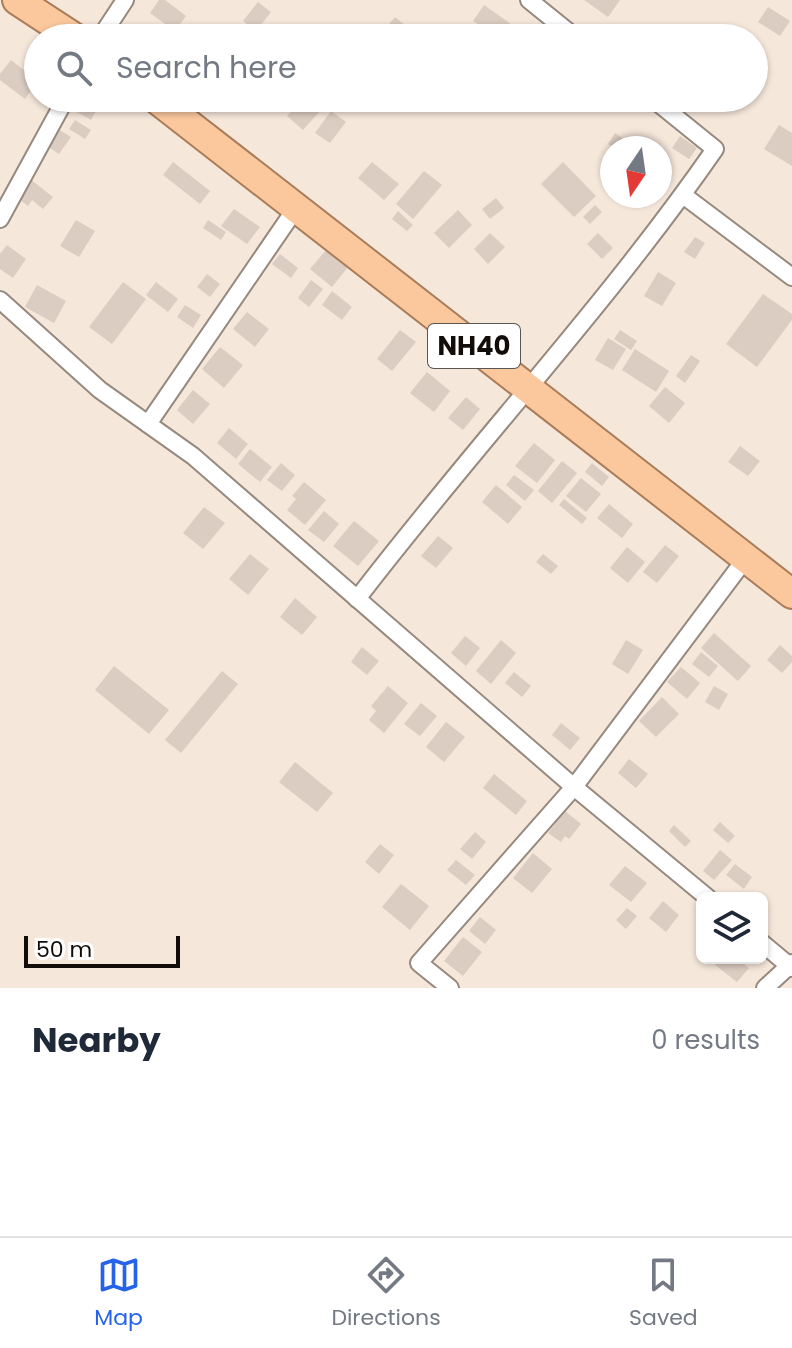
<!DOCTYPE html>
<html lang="en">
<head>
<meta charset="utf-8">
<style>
  :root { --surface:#fff; --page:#f2f2f3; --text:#1f2937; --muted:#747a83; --line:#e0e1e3; --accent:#2563eb }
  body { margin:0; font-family:Poppins,sans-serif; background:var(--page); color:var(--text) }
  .controls { position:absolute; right:24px; bottom:24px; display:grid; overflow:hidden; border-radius:12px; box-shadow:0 2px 6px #0004 }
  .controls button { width:72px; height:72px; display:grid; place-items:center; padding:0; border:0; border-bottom:2px solid var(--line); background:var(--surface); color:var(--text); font:40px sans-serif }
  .compass { position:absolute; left:600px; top:136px; width:72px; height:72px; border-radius:50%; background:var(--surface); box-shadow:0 2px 6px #0004; rotate:193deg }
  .scale { position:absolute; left:24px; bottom:20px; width:156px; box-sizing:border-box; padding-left:8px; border:4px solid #120d09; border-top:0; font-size:22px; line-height:28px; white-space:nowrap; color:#120d09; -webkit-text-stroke:6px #fff; paint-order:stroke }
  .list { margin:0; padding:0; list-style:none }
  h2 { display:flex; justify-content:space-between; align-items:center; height:104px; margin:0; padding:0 32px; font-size:34px }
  h2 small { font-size:26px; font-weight:400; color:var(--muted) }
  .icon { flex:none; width:44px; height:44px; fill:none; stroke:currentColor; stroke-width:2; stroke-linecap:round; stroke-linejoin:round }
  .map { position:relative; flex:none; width:792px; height:988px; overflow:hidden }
  .search { position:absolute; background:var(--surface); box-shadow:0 2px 6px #0004; left:24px; right:24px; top:24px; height:88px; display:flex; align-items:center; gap:20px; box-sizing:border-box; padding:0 28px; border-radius:44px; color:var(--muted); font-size:30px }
  .sheet { height:248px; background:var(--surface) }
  nav { display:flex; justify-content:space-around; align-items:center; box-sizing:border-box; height:112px; border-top:2px solid var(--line); background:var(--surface); font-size:22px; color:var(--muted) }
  nav a { display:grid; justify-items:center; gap:4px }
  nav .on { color:var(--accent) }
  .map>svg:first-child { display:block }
  .building { fill:#dccdc2 }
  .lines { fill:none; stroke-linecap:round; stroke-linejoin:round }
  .minor-casing { stroke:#96897e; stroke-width:20 }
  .trunk-casing { stroke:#a97d5a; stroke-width:32 }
  .minor { stroke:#fff; stroke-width:16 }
  .trunk { stroke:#fbc89e; stroke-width:28 }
  .labels { text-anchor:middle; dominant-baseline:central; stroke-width:6; stroke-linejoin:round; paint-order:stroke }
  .shield { fill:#fff; stroke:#595653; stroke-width:2 }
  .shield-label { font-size:26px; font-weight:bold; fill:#120d09 }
</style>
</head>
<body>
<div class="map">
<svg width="792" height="988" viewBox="0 0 792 988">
  <rect width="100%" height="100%" fill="#f6e7db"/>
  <g class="building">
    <polygon points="159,0 165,0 186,16 175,31 150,13"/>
    <polygon points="584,0 620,0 608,17"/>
    <polygon points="258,2 271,12 256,31 243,21"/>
    <polygon points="484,5 511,24 500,38 473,21"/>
    <polygon points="768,7 790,21 780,36 758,22"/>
    <polygon points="395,17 415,33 410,38 377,38"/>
    <polygon points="11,60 38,81 25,99 0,80 0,74"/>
    <polygon points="73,98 92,98 101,102 91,120 68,107"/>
    <polygon points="303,98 320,111 303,130 287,116"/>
    <polygon points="331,111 346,122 330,143 315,133"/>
    <polygon points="75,120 91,130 85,139 69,129"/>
    <polygon points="779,125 792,133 792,166 764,149"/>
    <polygon points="58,129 71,137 59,154 47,146"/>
    <polygon points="615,133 628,142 623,148 614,148 608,144"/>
    <polygon points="680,136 697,148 689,159 672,148"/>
    <polygon points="173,162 210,191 200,204 163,175"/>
    <polygon points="372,162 399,184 384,200 358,178"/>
    <polygon points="563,162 596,196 574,217 541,184"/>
    <polygon points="424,171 442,185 413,219 396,204"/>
    <polygon points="30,179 53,197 43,209 32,200 28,206 19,199"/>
    <polygon points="496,198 504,208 490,219 482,209"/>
    <polygon points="595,205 602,212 590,224 583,217"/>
    <polygon points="234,209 260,227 247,244 221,226"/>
    <polygon points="458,210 472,225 449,248 434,233"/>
    <polygon points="398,211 413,225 407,231 392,219"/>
    <polygon points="76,220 95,231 79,257 60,246"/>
    <polygon points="208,220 226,232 221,240 203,228"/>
    <polygon points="490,233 505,247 488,264 474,249"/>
    <polygon points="598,233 613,248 602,259 587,244"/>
    <polygon points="695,237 705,243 695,259 684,252"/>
    <polygon points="7,245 26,259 13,278 0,269 0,254"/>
    <polygon points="326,250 348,267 332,287 310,269"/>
    <polygon points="280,254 298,268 291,278 272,264"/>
    <polygon points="658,272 676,283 662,306 644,296"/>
    <polygon points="207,274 220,284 210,297 197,287"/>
    <polygon points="311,280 323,289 309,307 298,298"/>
    <polygon points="123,282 146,299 112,344 89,327"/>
    <polygon points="156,282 178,299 168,312 146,295"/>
    <polygon points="37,285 66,301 54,323 25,307"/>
    <polygon points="332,291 352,307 342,320 322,305"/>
    <polygon points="763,294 792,314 792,320 757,367 726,344"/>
    <polygon points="185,305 201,315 193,328 177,317"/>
    <polygon points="247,312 269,329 255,347 233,329"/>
    <polygon points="400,330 416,342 392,371 377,359"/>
    <polygon points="620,330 637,341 631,350 614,339"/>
    <polygon points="608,338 626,349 613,370 595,360"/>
    <polygon points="220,347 243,365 224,388 202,369"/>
    <polygon points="635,349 669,371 656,392 622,370"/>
    <polygon points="691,355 700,361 685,383 676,376"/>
    <polygon points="427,372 450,391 434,412 410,393"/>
    <polygon points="665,387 685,403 669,423 649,406"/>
    <polygon points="193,390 210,404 193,424 177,410"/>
    <polygon points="466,397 480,409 463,430 448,418"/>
    <polygon points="229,428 248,444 236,459 217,443"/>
    <polygon points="534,443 555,460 537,483 515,466"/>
    <polygon points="740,446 760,461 748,476 728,462"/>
    <polygon points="250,449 272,467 260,482 238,464"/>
    <polygon points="562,461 577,473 552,503 538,491"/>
    <polygon points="281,463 295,475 282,491 267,480"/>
    <polygon points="592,463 609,477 602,486 585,472"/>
    <polygon points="514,475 534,490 525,501 506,485"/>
    <polygon points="581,478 601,494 586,512 566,496"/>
    <polygon points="304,482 326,500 305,525 287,510 296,499 292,496"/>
    <polygon points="496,485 522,507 508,524 482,502"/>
    <polygon points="564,499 587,518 582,524 559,505"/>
    <polygon points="609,504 633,524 622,538 597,518"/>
    <polygon points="204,507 225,523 203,549 183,533"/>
    <polygon points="324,511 339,524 324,542 308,530"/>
    <polygon points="354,521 379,541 358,566 333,546"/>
    <polygon points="438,536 453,548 436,568 421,556"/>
    <polygon points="665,545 679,556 657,583 643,572"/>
    <polygon points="627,547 645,562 628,583 610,568"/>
    <polygon points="250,554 269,569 248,595 229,579"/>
    <polygon points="543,554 558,566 551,574 536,562"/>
    <polygon points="295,598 317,617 302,635 280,617"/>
    <polygon points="714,633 751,666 738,681 701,648"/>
    <polygon points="465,636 480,648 466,666 451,653"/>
    <polygon points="501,640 516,653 491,684 476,671"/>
    <polygon points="626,640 643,650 628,674 612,664"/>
    <polygon points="780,645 792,656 792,662 782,673 767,660"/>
    <polygon points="362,647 379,661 367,675 351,662"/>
    <polygon points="701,652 718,666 709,677 692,664"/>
    <polygon points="114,666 169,710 149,734 95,690"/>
    <polygon points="681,667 700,683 687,699 667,682"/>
    <polygon points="222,671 238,684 181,753 165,740"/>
    <polygon points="514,672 531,686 522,697 505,683"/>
    <polygon points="388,686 408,703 384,733 369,720 376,711 371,706"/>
    <polygon points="714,686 728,694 719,710 705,702"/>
    <polygon points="662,697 679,714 656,737 639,721"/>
    <polygon points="421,703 437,716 420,736 404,724"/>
    <polygon points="446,722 465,737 444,762 426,747"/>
    <polygon points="561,723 580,738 570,750 552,735"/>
    <polygon points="629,759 648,774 636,788 618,773"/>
    <polygon points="295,762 333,793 317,812 279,782"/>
    <polygon points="494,774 527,801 516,815 483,788"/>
    <polygon points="565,811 581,824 569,839 565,836 561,842 548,833"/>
    <polygon points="720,822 735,836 728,843 713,830"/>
    <polygon points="674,825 691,841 685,847 669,831"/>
    <polygon points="475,832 486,842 472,859 460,849"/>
    <polygon points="380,844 394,855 379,874 365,862"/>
    <polygon points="720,850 732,860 714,880 703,871"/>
    <polygon points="533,853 552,869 532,893 513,878"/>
    <polygon points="456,860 475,875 466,885 447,870"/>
    <polygon points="735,864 752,877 744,889 726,875"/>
    <polygon points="625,866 647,883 631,902 609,885"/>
    <polygon points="401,884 429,906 410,930 382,907"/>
    <polygon points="663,901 679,915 666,932 649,918"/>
    <polygon points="627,908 637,916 626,929 616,920"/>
    <polygon points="480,917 496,930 485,944 469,931"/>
    <polygon points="463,937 482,952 463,976 444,961"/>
    <polygon points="721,958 736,958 749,968 737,982 715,965"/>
  </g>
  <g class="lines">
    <g class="minor-casing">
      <g id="minor">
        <polyline points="529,0 576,38"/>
        <polyline points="100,38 125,0"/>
        <polyline points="683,195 792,277"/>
        <polyline points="0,219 66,98"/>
        <polyline points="0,300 100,390 193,456 574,787 708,898"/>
        <polyline points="148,424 296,208"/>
        <path d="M357 599C474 446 606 306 715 149L652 98"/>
        <polyline points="762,943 792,968"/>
        <polyline points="450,988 419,963 574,787 746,558"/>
        <polyline points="765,988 792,963"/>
      </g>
    </g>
    <g class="trunk-casing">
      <g id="trunk">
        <polyline points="17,0 75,38"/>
        <polyline points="155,98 792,594"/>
      </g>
    </g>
    <use href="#minor" class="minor"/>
    <use href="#trunk" class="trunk"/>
  </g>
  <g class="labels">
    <rect class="shield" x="428" y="324" width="92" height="44" rx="6"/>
    <g class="shield-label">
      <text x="474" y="346">NH40</text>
    </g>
  </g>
</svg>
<div class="controls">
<button><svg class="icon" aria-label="layers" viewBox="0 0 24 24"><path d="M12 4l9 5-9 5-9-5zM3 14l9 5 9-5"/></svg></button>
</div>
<svg class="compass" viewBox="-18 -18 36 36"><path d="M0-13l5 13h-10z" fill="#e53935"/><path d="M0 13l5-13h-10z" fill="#747a83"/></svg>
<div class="scale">50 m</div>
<div class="search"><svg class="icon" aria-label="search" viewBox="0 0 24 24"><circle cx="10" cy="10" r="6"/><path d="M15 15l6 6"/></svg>Search here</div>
</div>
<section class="sheet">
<h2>Nearby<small>0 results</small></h2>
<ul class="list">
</ul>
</section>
<nav>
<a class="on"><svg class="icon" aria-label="map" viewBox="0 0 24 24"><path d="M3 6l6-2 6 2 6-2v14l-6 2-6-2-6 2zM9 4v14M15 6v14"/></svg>Map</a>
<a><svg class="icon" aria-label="directions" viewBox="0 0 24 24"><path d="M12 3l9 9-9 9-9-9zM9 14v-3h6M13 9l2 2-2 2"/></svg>Directions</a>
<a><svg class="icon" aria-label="saved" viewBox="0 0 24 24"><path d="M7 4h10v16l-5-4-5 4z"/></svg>Saved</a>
</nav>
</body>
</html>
